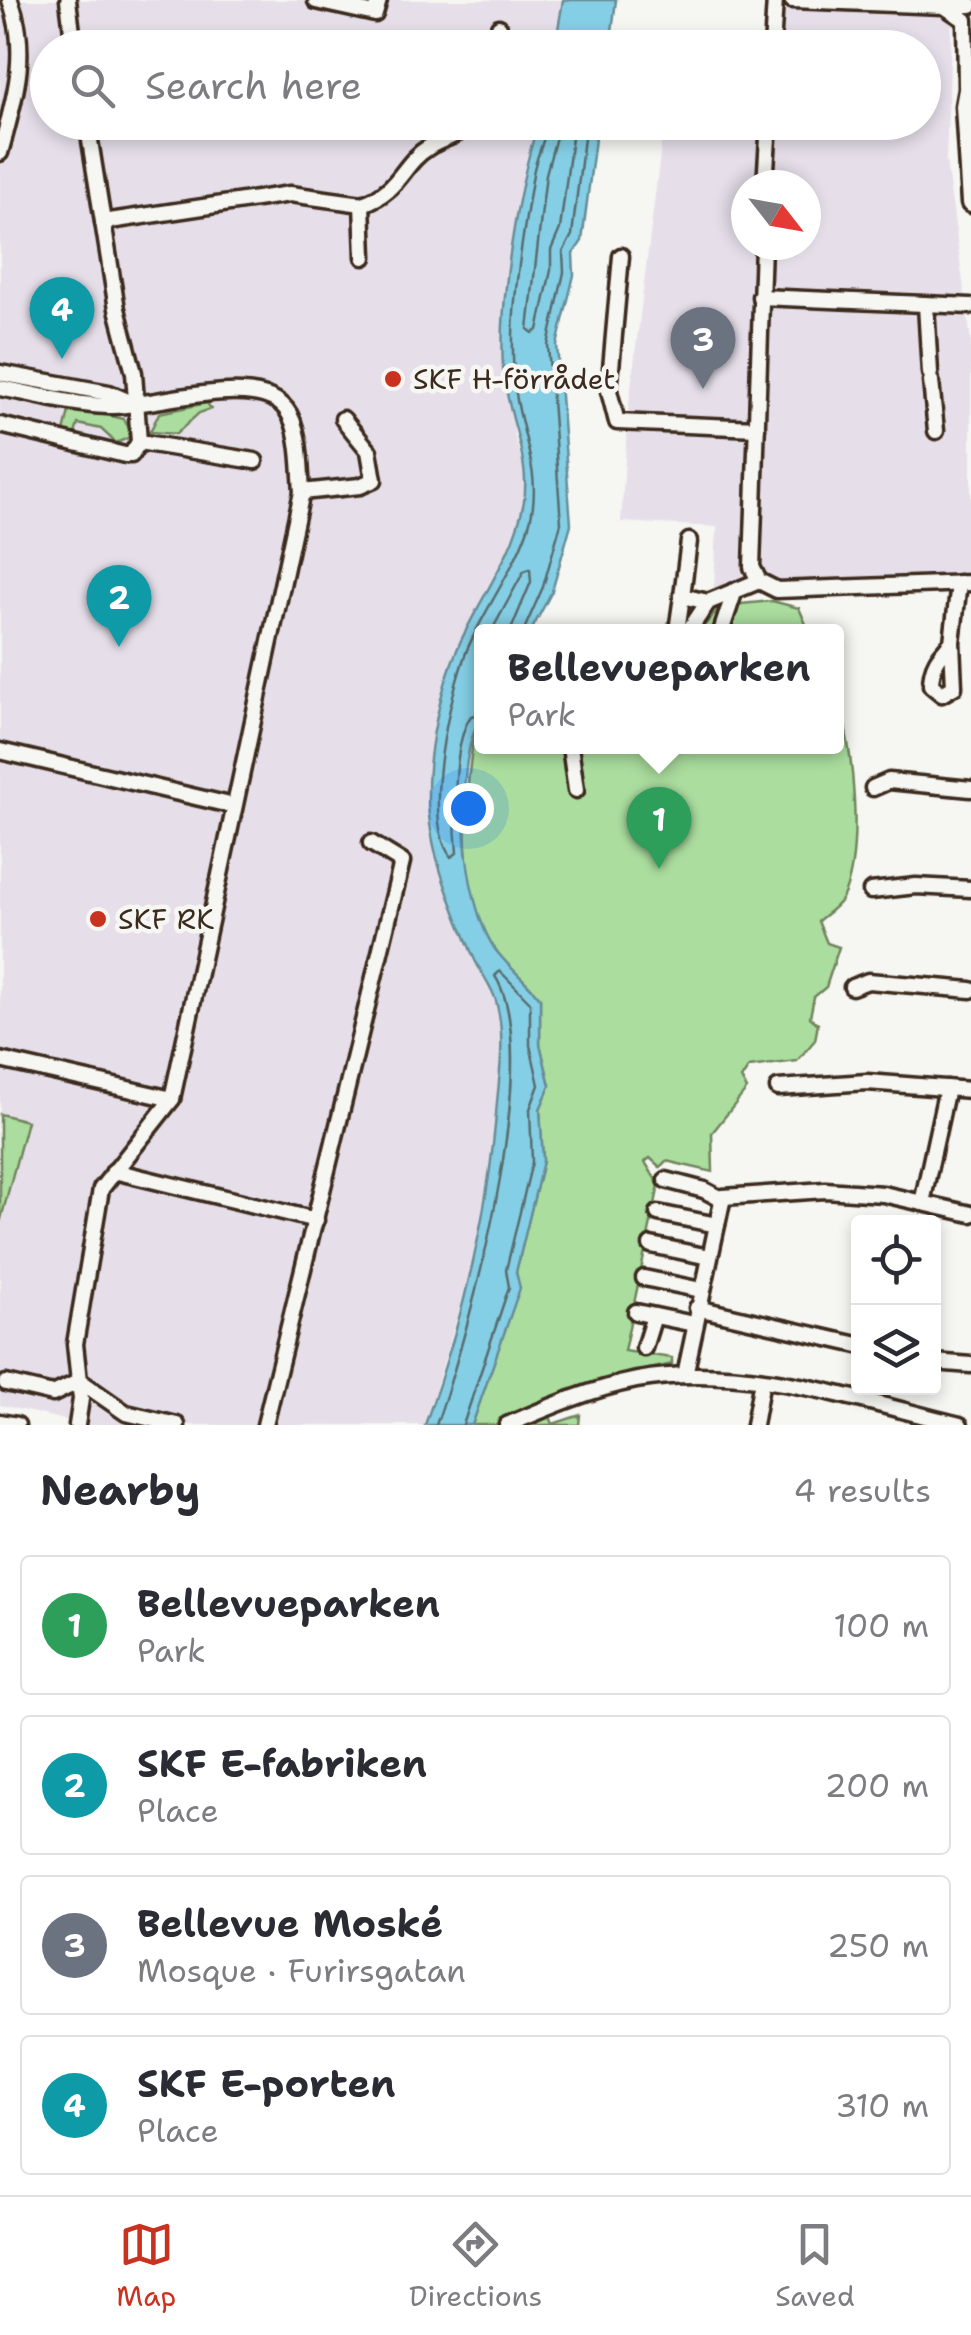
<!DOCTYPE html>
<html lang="en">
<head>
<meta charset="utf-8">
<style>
  :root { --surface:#fff; --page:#f7f7f7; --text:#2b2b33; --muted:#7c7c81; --line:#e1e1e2; --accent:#c8321e }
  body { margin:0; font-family:"Shantell Sans",sans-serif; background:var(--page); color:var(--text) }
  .controls { position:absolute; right:30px; bottom:30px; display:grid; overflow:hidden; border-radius:10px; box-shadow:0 5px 15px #0003 }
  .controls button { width:90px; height:90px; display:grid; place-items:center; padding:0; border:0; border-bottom:2px solid var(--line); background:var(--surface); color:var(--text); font:50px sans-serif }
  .compass { position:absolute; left:731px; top:170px; width:90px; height:90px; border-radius:50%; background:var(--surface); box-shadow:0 5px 15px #0003; rotate:121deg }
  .you { position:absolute; left:468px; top:808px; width:35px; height:35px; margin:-25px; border:8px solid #fff; border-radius:50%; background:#1a73e8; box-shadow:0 0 0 15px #1a73e833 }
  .badge { display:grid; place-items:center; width:65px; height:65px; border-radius:50%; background:var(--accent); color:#fff; font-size:32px; font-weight:700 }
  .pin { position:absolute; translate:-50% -82px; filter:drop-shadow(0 2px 5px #0008) }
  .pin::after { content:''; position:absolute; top:52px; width:35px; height:30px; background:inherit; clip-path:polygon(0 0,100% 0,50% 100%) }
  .popup { position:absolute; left:474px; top:624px; width:370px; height:130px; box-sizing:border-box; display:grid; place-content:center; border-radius:10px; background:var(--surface); filter:drop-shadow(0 2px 8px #0005); font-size:32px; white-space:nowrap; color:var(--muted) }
  .popup b { font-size:38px; color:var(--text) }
  .popup::after { content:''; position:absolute; left:50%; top:100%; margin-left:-20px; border:20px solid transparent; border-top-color:var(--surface) }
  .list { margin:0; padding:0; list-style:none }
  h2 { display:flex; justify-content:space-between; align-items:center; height:130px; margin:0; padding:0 40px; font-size:42px }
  h2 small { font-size:32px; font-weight:400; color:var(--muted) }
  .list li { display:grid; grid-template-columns:65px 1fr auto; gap:30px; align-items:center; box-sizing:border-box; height:140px; margin:0 20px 20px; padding:0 20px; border:2px solid var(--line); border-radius:10px }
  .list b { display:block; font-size:38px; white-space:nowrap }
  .list p { margin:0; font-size:32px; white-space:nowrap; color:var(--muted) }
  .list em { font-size:32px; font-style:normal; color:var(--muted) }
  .icon { flex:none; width:55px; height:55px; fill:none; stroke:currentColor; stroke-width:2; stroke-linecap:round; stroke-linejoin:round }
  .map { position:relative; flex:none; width:971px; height:1425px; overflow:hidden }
  .search { position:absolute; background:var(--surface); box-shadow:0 5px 15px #0003; left:30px; right:30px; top:30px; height:110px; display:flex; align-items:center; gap:25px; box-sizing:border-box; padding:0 35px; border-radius:55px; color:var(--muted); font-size:38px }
  .sheet { height:770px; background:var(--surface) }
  nav { display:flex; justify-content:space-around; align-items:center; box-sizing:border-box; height:140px; border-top:2px solid var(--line); background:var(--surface); font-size:28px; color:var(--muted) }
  nav a { display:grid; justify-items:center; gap:5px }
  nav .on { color:var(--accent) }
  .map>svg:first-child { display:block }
  .built { fill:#e6dfea; fill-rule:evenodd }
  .green { fill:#aadd9e; stroke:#72845e; stroke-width:2.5 }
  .water { fill:#85cfe6; stroke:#678d96; stroke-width:2.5 }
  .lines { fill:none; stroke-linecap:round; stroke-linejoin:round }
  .shore { stroke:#596c6e; stroke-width:2.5 }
  .minor-casing { stroke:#3b2a1e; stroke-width:21 }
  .major-casing { stroke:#3b2a1e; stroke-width:25 }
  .minor { stroke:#f6f6f2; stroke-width:14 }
  .major { stroke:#f6f6f2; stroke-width:18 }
  .poi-dot { fill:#c8321e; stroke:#f6f6f2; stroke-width:4 }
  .labels { text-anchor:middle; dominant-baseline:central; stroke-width:9; stroke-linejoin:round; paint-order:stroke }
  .poi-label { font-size:28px; fill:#3b2a1e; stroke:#f6f6f2; text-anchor:start }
</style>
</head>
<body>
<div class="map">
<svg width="971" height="1425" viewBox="0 0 971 1425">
  <rect width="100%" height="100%" fill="#f6f6f2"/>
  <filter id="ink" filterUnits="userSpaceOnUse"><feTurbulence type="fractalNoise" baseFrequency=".01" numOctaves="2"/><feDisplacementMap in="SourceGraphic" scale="20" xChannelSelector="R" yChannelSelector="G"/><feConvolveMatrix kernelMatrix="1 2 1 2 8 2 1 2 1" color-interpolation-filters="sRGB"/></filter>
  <g filter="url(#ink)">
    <g class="built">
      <polygon points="0,0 563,0 555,47 48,48 48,122 538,123 524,170 520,208 514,434 524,468 525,496 510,548 458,647 436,736 429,826 453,906 483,978 494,993 501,1032 496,1120 477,1251 425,1425 87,1425 0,1405"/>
      <path d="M790 6 952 15 946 160 971 340V575L714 587 717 527 621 522 628 412 664 123 924 122V48L675 47 676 41 761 43 764 28ZM746 185H806V245H746Z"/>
    </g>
    <g class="green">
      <polygon points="207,403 211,409 199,413 176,434 150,432 159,413"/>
      <polygon points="70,407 124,419 130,431 128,438 116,443 101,429 78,424 75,434 64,432"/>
      <polygon points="772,601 799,608 809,631 699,632 721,606 735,610 741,604"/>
      <path d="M837 698C853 739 865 860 841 900 837 907 825 915 818 921L827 943 839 947 826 987 814 997 810 1017 818 1024 815 1040 797 1061 749 1067 741 1079 747 1089 712 1133 713 1172 666 1161 660 1167 650 1158 645 1162 659 1185 624 1351 672 1358V1364L601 1380 543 1400 553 1424 580 1415 579 1425H472L519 1288 516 1272 543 1161 540 1109 550 1086 540 1044V998C527 982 510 969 498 953 453 895 465 794 475 727L481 725 482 746H836Z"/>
      <polygon points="0,1114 27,1121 0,1223"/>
    </g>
    <g class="water">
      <polygon points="563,0 616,0 610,47 555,47"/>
      <path d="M538 123H597L582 241 573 254 574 275 557 345 571 524 552 591 531 631 482 632 481 717C451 767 462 906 497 952 510 968 527 982 540 998V1044L550 1086 540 1109 543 1161 516 1272 520 1288 472 1425H425C463 1320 489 1213 497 1102 500 1070 505 1036 497 1005 494 988 481 974 474 958 452 906 427 849 428 792 428 747 441 686 459 645 481 596 514 555 524 501 531 458 506 412 503 368 499 299 518 188 538 123Z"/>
    </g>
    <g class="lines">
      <g class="shore">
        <polyline points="560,122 546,174 528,329 533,333 538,330 551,270 551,250 560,229 574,122"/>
        <polyline points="491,632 524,571 530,569 531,582 510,632"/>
        <polyline points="523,632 543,587 561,523 548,345 564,272 563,252 572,235 586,122"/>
        <path d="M482 714 471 716C452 742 454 821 457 853L451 857C421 819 450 694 467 650 485 608 513 572 528 528 544 479 523 441 516 394 506 324 522 243 533 174 536 156 546 140 547 122"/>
        <path d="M436 1425C468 1336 546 1056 495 976L500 971 530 1002V1045L539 1085 530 1109 532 1162 506 1270 509 1287 463 1425"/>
      </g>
      <g class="minor-casing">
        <g id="minor">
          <polyline points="68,0 74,48"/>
          <polyline points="792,0 944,6 965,20 966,86"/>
          <polyline points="316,1 375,14 379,0"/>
          <polyline points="945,6 971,5"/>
          <polyline points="494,48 499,27"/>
          <polyline points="772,48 775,0"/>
          <path d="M0 153C14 101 30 53 10 0"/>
          <polyline points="765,185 769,122"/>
          <path d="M362 204C401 191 401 164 429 147 443 138 460 136 470 122"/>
          <polyline points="103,222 290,194 362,204 364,257"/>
          <polyline points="621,256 609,391 617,422 757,428"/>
          <polyline points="760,297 971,306"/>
          <polyline points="926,305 930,373"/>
          <polyline points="0,373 109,393 130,402"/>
          <polyline points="931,381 936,431"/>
          <path d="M0 388C35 394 71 405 107 406 151 408 256 371 286 409 301 428 300 468 302 492L172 1099 101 1189 75 1344 81 1399 77 1425"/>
          <polyline points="0,425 125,455 131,455 139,442 134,373 117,309 87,122"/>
          <polyline points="139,442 255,461"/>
          <polyline points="302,492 360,486 374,480 369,451 343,419"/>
          <polyline points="689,541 682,596 708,602"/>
          <polyline points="759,581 752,567 763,245"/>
          <polyline points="759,581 777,590 971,583"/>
          <polyline points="678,624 682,596"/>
          <polyline points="688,632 708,602 759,581"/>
          <polyline points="721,632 734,593"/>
          <path d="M952 642C939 656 931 665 931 685L942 694 954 687 952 642 959 583"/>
          <polyline points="570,746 576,790"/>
          <polyline points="0,751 234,806"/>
          <polyline points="873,788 889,781 971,789"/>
          <polyline points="871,891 916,886 971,889"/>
          <polyline points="852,987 868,981 971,990"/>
          <polyline points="0,1060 172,1099"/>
          <polyline points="778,1088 867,1082 971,1090"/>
          <polyline points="114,1171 316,1220"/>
          <polyline points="666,1180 704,1190 723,1200"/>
          <polyline points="922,1203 947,1088"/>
          <polyline points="658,1213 717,1225"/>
          <polyline points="651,1245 709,1257"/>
          <polyline points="644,1278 701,1290"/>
          <polyline points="697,1308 858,1345"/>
          <polyline points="636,1312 694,1324"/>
          <polyline points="644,1348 654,1316"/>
          <polyline points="934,1362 971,1365"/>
          <polyline points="685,1375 723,1197 825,1190 883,1194 971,1214"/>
          <polyline points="6,1383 53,1394 80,1381 126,1413 177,1425"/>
          <polyline points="0,1422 17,1425"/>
          <polyline points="265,1425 402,862 371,843"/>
          <path d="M507 1425C549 1407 591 1389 637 1380 744 1361 857 1400 960 1425"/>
          <polyline points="754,1425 762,1380"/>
        </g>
      </g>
      <g class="major-casing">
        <polyline id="major" points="971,73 965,106 971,203"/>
      </g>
      <use href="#minor" class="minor"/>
      <use href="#major" class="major"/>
    </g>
  </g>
  <g class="poi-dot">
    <circle cx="393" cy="379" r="10"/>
    <circle cx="98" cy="919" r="10"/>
  </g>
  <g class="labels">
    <g class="poi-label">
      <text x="413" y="379">SKF H-förrådet</text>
      <text x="118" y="919">SKF RK</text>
    </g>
  </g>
</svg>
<div class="controls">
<button><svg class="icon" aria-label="locate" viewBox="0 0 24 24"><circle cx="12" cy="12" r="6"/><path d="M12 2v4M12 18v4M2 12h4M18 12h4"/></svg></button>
<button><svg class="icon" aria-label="layers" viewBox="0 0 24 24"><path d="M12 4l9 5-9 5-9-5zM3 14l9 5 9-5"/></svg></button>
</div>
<svg class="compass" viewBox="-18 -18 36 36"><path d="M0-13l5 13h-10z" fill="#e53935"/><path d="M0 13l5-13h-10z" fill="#7c7c81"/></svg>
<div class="you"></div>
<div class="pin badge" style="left:659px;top:869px;background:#2e9e5b">1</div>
<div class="popup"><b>Bellevueparken</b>Park</div>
<div class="pin badge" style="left:119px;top:647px;background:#0f9aa8">2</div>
<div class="pin badge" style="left:703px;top:389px;background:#6b7280">3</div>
<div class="pin badge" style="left:62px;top:359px;background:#0f9aa8">4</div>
<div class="search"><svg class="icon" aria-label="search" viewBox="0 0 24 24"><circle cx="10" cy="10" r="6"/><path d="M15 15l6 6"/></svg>Search here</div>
</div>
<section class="sheet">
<h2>Nearby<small>4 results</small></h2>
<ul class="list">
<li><span class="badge" style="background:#2e9e5b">1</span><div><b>Bellevueparken</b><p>Park</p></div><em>100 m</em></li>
<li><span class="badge" style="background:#0f9aa8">2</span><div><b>SKF E-fabriken</b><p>Place</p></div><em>200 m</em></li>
<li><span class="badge" style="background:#6b7280">3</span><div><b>Bellevue Moské</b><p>Mosque · Furirsgatan</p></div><em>250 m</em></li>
<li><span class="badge" style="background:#0f9aa8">4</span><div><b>SKF E-porten</b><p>Place</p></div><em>310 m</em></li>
</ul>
</section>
<nav>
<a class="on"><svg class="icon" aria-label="map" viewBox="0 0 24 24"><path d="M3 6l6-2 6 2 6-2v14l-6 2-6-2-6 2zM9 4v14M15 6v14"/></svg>Map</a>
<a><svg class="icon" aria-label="directions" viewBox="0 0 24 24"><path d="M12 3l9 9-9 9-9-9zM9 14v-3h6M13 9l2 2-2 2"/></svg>Directions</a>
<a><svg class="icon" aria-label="saved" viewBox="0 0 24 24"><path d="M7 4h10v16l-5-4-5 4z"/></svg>Saved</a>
</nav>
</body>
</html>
